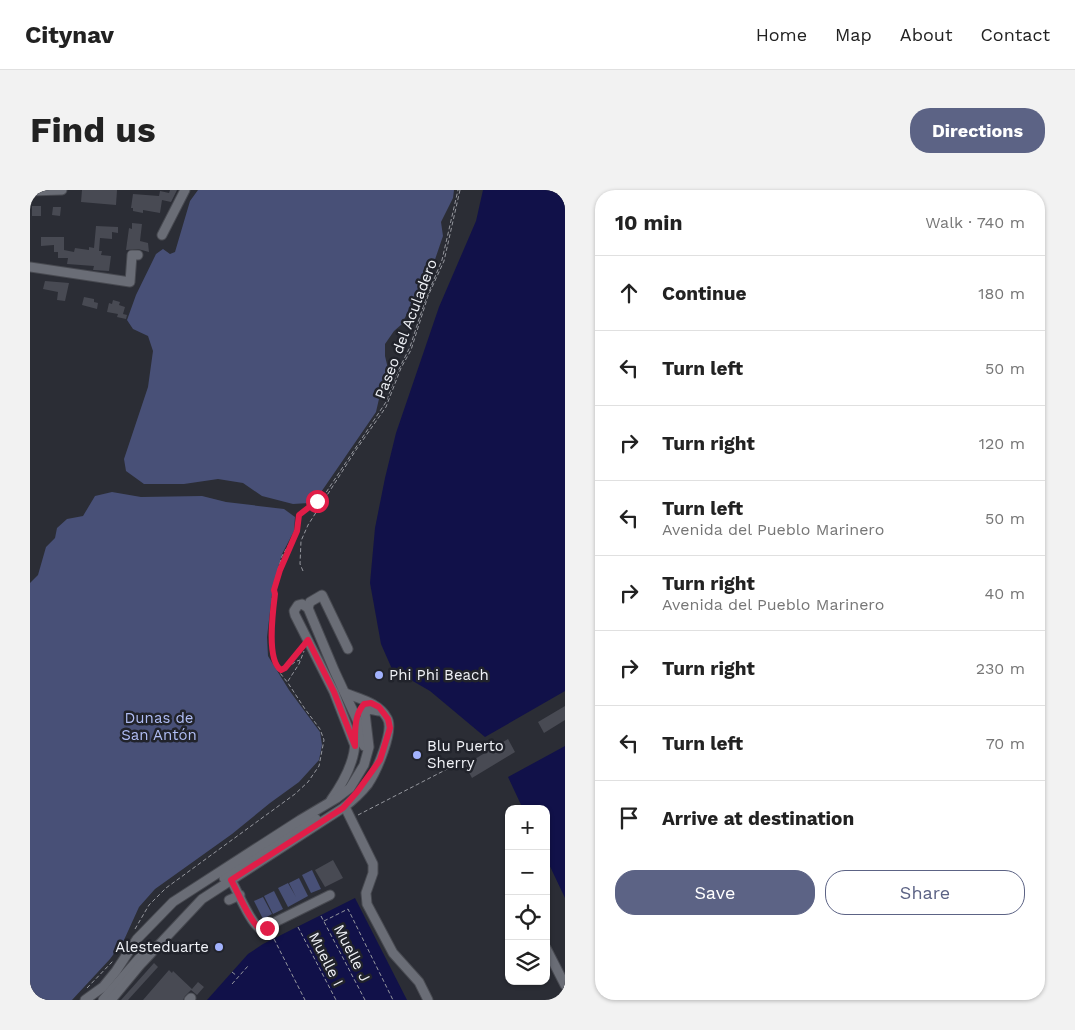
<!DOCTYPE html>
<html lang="en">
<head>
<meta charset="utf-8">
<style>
  :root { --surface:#fff; --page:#f2f2f2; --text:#222; --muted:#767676; --line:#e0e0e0; --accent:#5c6385 }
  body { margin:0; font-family:"Work Sans",sans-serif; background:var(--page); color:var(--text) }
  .controls { position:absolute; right:15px; bottom:15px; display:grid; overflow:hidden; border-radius:10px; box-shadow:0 1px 4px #0004 }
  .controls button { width:45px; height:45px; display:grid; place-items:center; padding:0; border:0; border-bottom:1px solid var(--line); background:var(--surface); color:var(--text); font:25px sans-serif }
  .stop { position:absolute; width:15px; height:15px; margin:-11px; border:4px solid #e11d48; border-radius:50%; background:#fff }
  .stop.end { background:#e11d48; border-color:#fff; box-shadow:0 1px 5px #0008 }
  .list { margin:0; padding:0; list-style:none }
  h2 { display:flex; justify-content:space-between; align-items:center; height:65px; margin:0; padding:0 20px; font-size:21px }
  h2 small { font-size:16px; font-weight:400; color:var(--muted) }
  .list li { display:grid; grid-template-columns:32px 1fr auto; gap:15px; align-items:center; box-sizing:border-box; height:75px; padding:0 20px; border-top:1px solid var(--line) }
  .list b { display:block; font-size:19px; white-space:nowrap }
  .list p { margin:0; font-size:16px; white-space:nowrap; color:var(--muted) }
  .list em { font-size:16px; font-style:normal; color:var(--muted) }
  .actions { display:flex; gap:10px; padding:15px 20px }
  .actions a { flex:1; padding:11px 0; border:1px solid var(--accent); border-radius:20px; text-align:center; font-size:18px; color:var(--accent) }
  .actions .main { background:var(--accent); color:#fff }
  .icon { flex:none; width:28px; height:28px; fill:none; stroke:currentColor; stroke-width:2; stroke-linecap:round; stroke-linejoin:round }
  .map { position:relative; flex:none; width:535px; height:810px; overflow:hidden; border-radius:20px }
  header { display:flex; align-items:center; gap:30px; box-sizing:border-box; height:70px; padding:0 25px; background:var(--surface); border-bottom:1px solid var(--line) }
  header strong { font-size:24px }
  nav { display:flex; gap:28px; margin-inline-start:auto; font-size:18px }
  .intro { display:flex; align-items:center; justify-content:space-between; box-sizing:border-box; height:120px; padding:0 30px }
  h1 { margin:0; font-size:35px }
  .button { padding:12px 22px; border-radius:20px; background:var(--accent); color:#fff; font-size:18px; font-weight:700 }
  main { display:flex; gap:30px; padding:0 30px }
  aside { flex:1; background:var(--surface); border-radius:20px; box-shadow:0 1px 4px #0004 }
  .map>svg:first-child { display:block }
  .green { fill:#485077 }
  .water { fill:#111149 }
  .building { fill:#484a53 }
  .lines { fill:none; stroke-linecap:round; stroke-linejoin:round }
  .minor-casing { stroke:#484a51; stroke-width:11 }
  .path { stroke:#96989f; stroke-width:1; stroke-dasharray:4 2.5; stroke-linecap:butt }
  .minor { stroke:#6a6d76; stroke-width:9 }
  .route { stroke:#e11d48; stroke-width:6 }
  .poi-dot { fill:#a2b2fd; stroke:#21232b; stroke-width:2 }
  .labels { text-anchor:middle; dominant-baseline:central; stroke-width:5; stroke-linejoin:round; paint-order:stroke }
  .street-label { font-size:15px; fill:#f0f2f7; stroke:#21232b }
  .poi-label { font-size:15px; fill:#f0f2f7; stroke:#21232b; text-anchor:start }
  .park-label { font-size:15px; fill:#b0bdf4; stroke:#21232b }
</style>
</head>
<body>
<header>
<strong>Citynav</strong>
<nav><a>Home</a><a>Map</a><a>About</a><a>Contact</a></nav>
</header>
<div class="intro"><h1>Find us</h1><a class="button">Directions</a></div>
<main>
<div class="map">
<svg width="535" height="810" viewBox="0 0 535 810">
  <rect width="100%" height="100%" fill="#2b2d35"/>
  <g class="green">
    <polygon points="168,0 424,0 423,8 411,32 413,46 397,93 382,113 372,134 364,141 355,154 355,166 360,187 351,200 346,222 287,308 279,313 263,314 232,306 213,293 188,289 154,294 114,294 96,281 94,269 118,197 123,161 118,146 103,139 97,130 106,105 126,64 133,59 140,64 145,62 160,11"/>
    <polygon points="82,302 111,307 172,306 196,312 254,319 265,327 264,341 252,364 243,396 237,447 238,466 259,500 290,542 292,555 289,570 269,592 240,613 202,644 125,699 109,717 94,750 80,769 42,810 0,810 0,393 8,385 16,357 25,348 27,338 37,329 53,326 65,306"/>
    <polygon points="282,680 291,699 281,703 272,685"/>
    <polygon points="269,688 278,706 258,717 248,698 258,693 266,707 259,693"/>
    <polygon points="244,701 253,719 243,724 234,706"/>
    <polygon points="233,707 242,724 233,729 224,711"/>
  </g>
  <g class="water">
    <polygon points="453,0 535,0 535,501 455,547 400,501 362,479 351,454 340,393 345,338 355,288 366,243 409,117 446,31"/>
    <polygon points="535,556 535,708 516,668 516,619 493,619 478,587"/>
    <polygon points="325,708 377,810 177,810 218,764 233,754"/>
  </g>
  <g class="building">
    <polygon points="52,0 87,0 86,15 51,12"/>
    <polygon points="140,0 147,0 141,12 132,10 130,23 113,20 113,23 103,21 103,18 101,18 103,4 129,6 130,1 139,3"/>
    <rect x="2" y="16" width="9" height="10"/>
    <polygon points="23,17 31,17 30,26 22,25"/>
    <polygon points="102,33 112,34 110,51 118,53 119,62 108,59 96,60 99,38 102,39"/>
    <polygon points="66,36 88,37 88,43 82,42 82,49 70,48 69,61 72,61 71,65 81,66 79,81 63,80 64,76 37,74 38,68 28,68 28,62 24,62 24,55 11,56 11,47 34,47 34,60 44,62 45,58 59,60 59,57 64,58"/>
    <polygon points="15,91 39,93 35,111 27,110 28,102 13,99"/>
    <polygon points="54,107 64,109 64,112 68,113 67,119 52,115"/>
    <polygon points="83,110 90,112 89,115 95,117 93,124 97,125 96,129 87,127 88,124 77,122 79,113 82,114"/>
    <polygon points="535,516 535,530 514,543 508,532"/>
    <polygon points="478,549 485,562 442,588 435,575"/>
    <polygon points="303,670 313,688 295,697 285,680"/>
    <polygon points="124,773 128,777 98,810 91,810"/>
    <polygon points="139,780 142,783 143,781 162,799 168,792 174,797 167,805 161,800 155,806 153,810 113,810"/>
  </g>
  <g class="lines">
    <g class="minor-casing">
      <g id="minor">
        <polyline points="0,1 32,0"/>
        <polyline points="132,45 155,0"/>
        <polyline points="0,77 100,92 102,65 108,65"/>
        <polyline points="278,418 280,412 292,405 318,459"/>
        <polyline points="325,556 304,502 265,425 264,421 268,415 272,414 278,418 304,480 329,534 334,556"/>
        <path d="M301 610C313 593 325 572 325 551"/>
        <polyline points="315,617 343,674 343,683 336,703 337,714 363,763 389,792 398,810"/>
        <polyline points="194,688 286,629"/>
        <path d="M201 690C207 700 221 735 231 739L300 705"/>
        <polyline points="199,710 210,705"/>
        <polyline points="516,758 535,795"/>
        <polyline points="55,810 73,797 86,781 107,749 143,712 270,630 307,608 320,598 334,575 339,557 335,523 339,519 349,521"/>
        <polyline points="73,810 112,765"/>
        <path d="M81 810 110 775 172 709 313 618C322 611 331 603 338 594 346 582 365 540 357 528 349 513 330 509 315 503"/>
        <polyline points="159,810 161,808"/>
      </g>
    </g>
    <g class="path">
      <polyline points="267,341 269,325 293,307 356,212 367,183 380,157 395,111 412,70 428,0"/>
      <polyline points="273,381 270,374 271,351 278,335 326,260 356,217 371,178 381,160 398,106 414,71 430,0"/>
      <polyline points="245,399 250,380 264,347"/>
      <path d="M244 403C248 420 233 468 251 480L255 478 273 456"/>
      <path d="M251 482C258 479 262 472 270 470"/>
      <polyline points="258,491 269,474 274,461"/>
      <polyline points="328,625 427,574"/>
      <polyline points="291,726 335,810"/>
      <polyline points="294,731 318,719 363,810"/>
      <polyline points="268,737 306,810"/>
      <polyline points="105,739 119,715 136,698 265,604 278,592 289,576 294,550 290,539 275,519 258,493 246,478 242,468 240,444 243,397 252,366 267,341"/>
      <polyline points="244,749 275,810"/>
      <polyline points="202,782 207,786"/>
      <polyline points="202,794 218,776"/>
      <polyline points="57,798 83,771"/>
    </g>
    <use href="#minor" class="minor"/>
  </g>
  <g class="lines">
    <path class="route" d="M237 738 231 739C221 735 207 700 201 690L313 618 327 602 350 570 360 538 358 529 349 517 341 513 334 514C324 525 325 542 325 556L304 502 278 450 255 478 251 480C236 470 243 420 245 404L244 400 250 380 267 341 269 325 287 311"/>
  </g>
  <g class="poi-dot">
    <circle cx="349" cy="485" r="5"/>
    <circle cx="387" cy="565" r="5"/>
    <circle cx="189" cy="757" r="5"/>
  </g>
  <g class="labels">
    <g class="street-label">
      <text transform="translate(376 139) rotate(-69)">Paseo del Aculadero</text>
      <text transform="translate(322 763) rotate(63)">Muelle J</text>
      <text transform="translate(296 769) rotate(63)">Muelle I</text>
    </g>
    <g class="poi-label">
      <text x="359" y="485">Phi Phi Beach</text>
      <text x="397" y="556">Blu Puerto<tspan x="397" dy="17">Sherry</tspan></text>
      <text x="179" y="757" text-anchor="end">Alesteduarte</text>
    </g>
    <g class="park-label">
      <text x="129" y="528">Dunas de<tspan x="129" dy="17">San Antón</tspan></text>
    </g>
  </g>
</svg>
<div class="controls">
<button>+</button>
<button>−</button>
<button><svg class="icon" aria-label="locate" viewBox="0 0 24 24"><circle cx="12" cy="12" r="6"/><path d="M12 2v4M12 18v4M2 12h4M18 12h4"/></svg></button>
<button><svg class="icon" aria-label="layers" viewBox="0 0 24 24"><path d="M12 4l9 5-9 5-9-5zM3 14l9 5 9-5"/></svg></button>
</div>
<div class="stop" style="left:287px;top:311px"></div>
<div class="stop end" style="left:237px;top:738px"></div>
</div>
<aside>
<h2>10 min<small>Walk · 740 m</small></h2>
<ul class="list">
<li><svg class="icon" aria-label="ahead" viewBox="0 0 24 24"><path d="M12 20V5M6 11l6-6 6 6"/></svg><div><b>Continue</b></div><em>180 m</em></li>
<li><svg class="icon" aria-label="left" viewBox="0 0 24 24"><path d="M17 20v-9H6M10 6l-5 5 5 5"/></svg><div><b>Turn left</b></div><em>50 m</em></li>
<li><svg class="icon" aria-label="right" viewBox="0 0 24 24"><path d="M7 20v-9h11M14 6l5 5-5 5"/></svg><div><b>Turn right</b></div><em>120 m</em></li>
<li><svg class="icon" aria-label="left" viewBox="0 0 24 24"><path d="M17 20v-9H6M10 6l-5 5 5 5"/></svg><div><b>Turn left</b><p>Avenida del Pueblo Marinero</p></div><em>50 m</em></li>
<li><svg class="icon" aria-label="right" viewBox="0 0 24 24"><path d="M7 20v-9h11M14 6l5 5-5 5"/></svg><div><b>Turn right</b><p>Avenida del Pueblo Marinero</p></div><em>40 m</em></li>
<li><svg class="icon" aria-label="right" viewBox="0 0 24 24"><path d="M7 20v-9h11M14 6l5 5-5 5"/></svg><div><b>Turn right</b></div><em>230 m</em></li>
<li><svg class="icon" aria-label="left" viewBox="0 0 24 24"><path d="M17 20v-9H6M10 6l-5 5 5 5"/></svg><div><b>Turn left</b></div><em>70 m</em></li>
<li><svg class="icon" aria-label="arrive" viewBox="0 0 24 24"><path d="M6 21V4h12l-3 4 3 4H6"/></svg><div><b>Arrive at destination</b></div></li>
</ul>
<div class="actions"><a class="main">Save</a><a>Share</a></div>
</aside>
</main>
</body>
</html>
